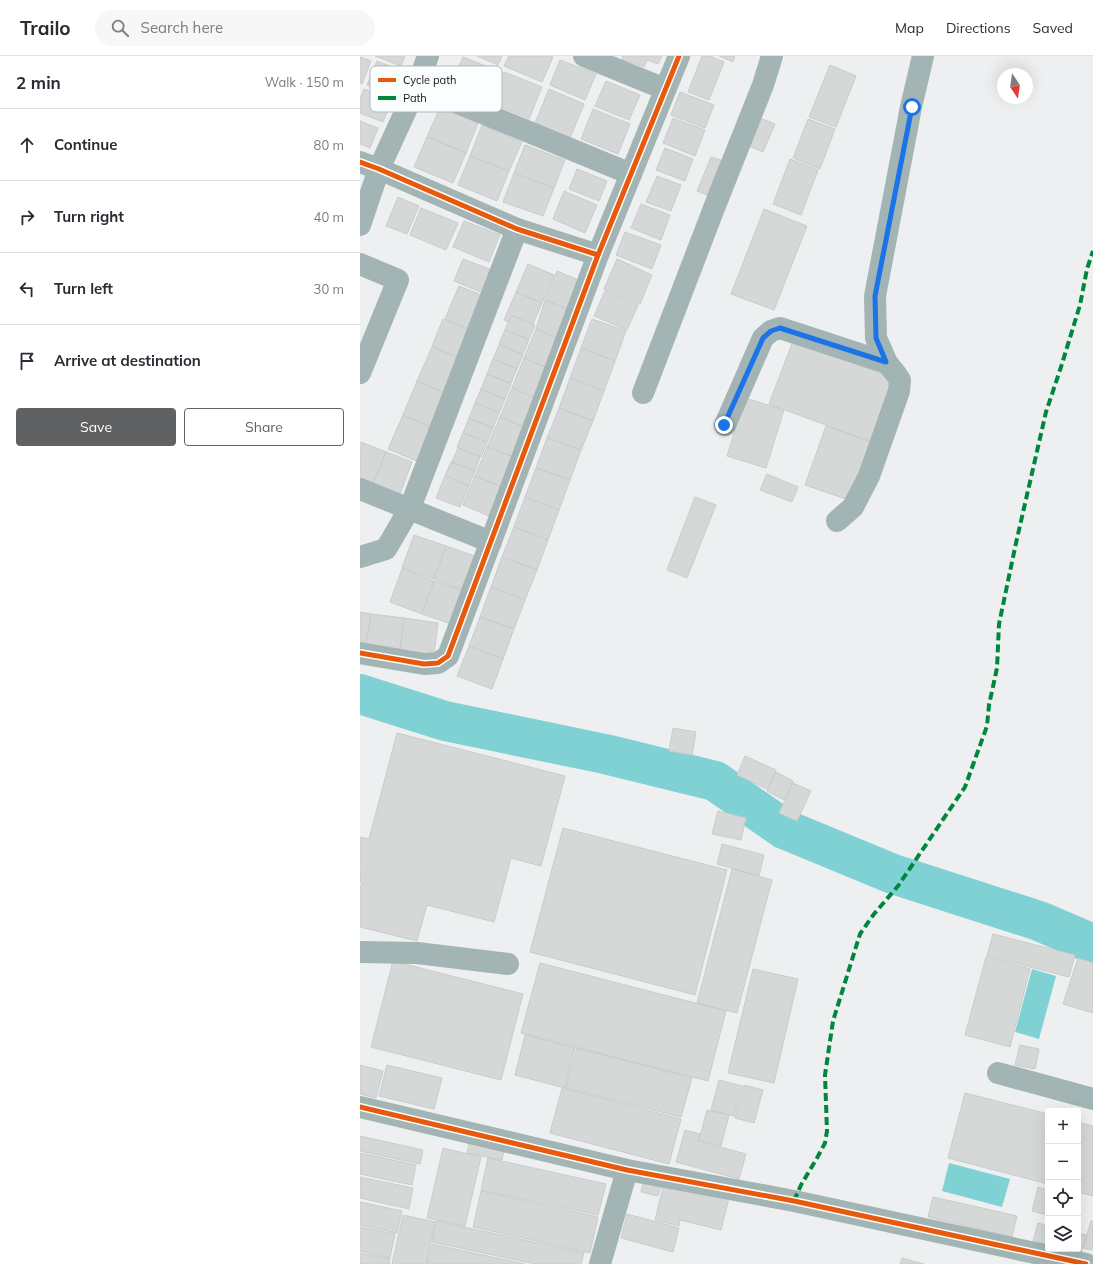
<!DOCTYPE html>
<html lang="en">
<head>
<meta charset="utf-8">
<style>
  :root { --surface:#fff; --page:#f7f7f7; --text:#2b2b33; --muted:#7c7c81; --line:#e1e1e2; --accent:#606162 }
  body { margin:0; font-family:Mulish,sans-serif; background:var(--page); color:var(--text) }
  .controls { position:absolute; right:12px; bottom:12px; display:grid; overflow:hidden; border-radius:4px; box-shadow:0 4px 16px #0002 }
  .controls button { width:36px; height:36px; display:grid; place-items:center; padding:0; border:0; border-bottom:1px solid var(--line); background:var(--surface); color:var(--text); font:20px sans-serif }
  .compass { position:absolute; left:637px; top:12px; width:36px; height:36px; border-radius:50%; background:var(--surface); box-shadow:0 4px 16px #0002; rotate:167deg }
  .stop { position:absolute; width:12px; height:12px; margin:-9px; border:3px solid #1a73e8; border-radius:50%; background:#fff }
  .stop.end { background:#1a73e8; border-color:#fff; box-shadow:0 1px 4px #0008 }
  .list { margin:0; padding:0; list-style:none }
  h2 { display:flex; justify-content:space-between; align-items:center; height:52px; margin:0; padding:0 16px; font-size:17px }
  h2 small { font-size:13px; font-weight:400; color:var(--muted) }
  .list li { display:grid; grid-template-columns:26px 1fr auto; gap:12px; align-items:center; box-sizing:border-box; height:72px; padding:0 16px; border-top:1px solid var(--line) }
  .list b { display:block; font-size:15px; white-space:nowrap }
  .list em { font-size:13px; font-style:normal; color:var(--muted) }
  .actions { display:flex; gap:8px; padding:12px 16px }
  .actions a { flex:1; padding:9px 0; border:1px solid var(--accent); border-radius:4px; text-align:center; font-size:14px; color:var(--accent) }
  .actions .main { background:var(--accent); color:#fff }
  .icon { flex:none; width:22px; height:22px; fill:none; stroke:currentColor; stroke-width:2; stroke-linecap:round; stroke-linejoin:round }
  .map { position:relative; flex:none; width:733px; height:1208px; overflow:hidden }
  header { display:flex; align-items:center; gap:24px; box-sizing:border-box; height:56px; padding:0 20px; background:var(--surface); border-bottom:1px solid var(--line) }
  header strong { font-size:19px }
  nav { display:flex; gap:22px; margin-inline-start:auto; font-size:14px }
  .search { width:280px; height:36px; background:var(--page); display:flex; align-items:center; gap:10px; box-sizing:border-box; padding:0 14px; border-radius:22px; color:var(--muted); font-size:15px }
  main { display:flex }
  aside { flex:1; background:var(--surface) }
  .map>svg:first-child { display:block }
  .water { fill:#80d1d4 }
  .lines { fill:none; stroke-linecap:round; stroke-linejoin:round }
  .river { stroke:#80d1d4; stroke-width:40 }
  .building { fill:#d6d8d8; stroke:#c9cbcc }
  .minor { stroke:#a2b4b4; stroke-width:22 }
  .quiet { stroke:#00873e; stroke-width:4; stroke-dasharray:8 4; stroke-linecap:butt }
  .cycleway-casing { stroke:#fafefe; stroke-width:8 }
  .cycleway { stroke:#e8590c; stroke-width:5 }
  .route { stroke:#1a73e8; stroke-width:5 }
  .key { fill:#fafefe; stroke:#b5b8b8; stroke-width:1 }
  .key-label { font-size:11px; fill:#141515 }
</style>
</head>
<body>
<header>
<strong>Trailo</strong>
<div class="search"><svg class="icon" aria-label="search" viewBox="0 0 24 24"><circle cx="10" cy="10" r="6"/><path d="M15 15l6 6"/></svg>Search here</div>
<nav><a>Map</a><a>Directions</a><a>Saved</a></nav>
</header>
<main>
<aside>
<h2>2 min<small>Walk · 150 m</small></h2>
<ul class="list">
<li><svg class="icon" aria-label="ahead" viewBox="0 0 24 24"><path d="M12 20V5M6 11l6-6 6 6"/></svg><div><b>Continue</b></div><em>80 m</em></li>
<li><svg class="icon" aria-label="right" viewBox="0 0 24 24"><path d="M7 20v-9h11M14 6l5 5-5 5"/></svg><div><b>Turn right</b></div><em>40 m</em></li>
<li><svg class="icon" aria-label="left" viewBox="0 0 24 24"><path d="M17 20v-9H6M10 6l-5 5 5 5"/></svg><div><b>Turn left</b></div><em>30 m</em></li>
<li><svg class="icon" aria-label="arrive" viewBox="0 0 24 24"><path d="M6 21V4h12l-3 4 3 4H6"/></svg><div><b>Arrive at destination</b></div></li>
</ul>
<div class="actions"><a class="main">Save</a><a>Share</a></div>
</aside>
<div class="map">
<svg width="733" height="1208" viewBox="0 0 733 1208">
  <rect width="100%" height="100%" fill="#edeff0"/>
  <g class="water">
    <polygon points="672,913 696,920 679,983 655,976"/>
    <polygon points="589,1107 650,1123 642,1151 582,1135"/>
  </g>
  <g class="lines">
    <polyline class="river" points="0,638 85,665 245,698 355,725 424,773 533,818 679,865 733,888"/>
  </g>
  <g class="building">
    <polygon points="15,0 45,0 41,10"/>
    <polygon points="117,0 142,0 138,9"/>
    <polygon points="149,0 189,0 193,1 182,26 144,10"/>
    <polygon points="263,0 302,0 298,8 287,4 284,11 262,3"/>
    <polygon points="342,0 350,0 364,6 349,44 328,36"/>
    <polygon points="359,0 375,0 373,6"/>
    <polygon points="0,1 11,5 2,28 0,27"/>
    <polygon points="103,1 136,14 125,40 92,26"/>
    <polygon points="200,4 236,18 225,44 190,29"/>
    <polygon points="17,5 40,14 31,39 7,29"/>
    <polygon points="470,9 496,20 476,71 449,61"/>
    <polygon points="144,16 182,31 169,63 131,47"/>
    <polygon points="246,25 280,39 269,64 235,50"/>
    <polygon points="4,33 32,44 23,66 0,57 0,43"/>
    <polygon points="189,33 224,48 210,82 175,67"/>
    <polygon points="320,36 354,49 345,72 311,59"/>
    <polygon points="80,51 118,67 106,97 67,81"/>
    <polygon points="233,53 270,68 258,98 221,83"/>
    <polygon points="313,62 345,74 335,100 303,87"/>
    <polygon points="400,62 415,68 403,96 389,90"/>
    <polygon points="448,63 475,73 460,113 433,102"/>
    <polygon points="0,65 18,72 10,92 0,88"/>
    <polygon points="122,69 162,86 149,115 110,100"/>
    <polygon points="67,81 106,97 93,127 54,111"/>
    <polygon points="165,89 205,104 194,132 154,117"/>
    <polygon points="305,92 333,103 325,125 296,114"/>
    <polygon points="110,100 149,115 137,145 98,129"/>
    <polygon points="351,101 361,104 347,139 337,135"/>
    <polygon points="430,103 458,114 441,159 413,148"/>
    <polygon points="217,113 247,125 239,145 209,133"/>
    <polygon points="154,117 194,132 183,160 143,146"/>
    <polygon points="297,120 321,129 311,155 286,146"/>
    <polygon points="204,135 237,149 225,177 193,163"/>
    <polygon points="38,141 59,150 47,178 26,170"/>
    <polygon points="281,148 310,159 301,184 271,172"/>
    <polygon points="61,152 98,167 86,194 50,179"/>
    <polygon points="404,153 447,170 414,254 371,238"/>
    <polygon points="104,165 140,179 129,206 93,191"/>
    <polygon points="265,176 301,189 292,213 256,199"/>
    <polygon points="103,203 132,214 123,237 94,225"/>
    <polygon points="257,203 292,219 280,248 244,233"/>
    <polygon points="168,208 194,219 182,247 156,236"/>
    <polygon points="197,215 223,226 211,255 185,244"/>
    <polygon points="99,230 126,241 112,274 85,263"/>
    <polygon points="245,235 278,249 267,274 234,260"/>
    <polygon points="156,236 182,247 170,275 144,264"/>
    <polygon points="185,244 211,255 202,284 176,273"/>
    <polygon points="151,259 175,269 169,283 145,274"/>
    <polygon points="83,263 114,276 102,303 72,290"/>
    <polygon points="232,263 266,275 255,305 221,292"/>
    <polygon points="176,273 202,284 190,313 164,302"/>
    <polygon points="145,274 169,284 163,298 139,288"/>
    <polygon points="433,285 536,323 512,386 409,348"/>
    <polygon points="139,289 163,299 157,313 133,303"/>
    <polygon points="72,291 102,304 88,338 57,325"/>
    <polygon points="221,292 255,305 244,335 210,322"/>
    <polygon points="164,302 190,313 178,343 152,332"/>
    <polygon points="133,303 157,313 151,327 127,318"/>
    <polygon points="127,318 151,328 145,343 121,333"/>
    <polygon points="210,322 244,335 233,365 199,352"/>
    <polygon points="57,325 88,338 73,372 43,359"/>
    <polygon points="152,332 178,343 166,372 140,361"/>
    <polygon points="121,333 145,343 139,357 115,347"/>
    <polygon points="385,342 424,354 406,412 367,400"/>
    <polygon points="115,347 139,357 133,372 109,362"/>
    <polygon points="199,352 233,365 221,394 187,382"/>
    <polygon points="43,359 73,372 59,406 28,393"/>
    <polygon points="140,361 166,372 154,401 127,391"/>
    <polygon points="109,362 133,372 127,386 103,377"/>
    <polygon points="466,370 510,386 489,444 445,429"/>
    <polygon points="103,377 127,386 121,401 97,391"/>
    <polygon points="187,382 221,394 210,424 176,412"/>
    <polygon points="1,386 26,396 13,428 0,423"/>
    <polygon points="127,391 154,401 142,431 115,420"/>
    <polygon points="98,392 120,401 115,415 92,406"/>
    <polygon points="26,396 52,406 40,438 13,428"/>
    <polygon points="91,406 115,415 109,430 85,420"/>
    <polygon points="176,412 210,424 199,454 165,441"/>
    <polygon points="407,418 438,431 432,446 400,434"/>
    <polygon points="85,420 109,430 100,451 76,442"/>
    <polygon points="115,420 142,431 129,460 103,449"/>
    <polygon points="165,441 199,454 188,484 154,471"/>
    <polygon points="335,441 356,449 327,522 307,514"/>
    <polygon points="154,471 188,484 177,514 142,501"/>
    <polygon points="54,479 86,490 74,523 42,512"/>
    <polygon points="86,490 118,501 105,535 74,523"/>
    <polygon points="142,501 177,514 165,544 131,531"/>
    <polygon points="42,513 74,525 62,558 30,546"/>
    <polygon points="74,525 106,536 94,569 62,558"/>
    <polygon points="131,531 165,544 154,573 120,561"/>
    <polygon points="0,556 11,558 6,589 0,588"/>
    <polygon points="11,558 44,562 40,594 6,589"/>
    <polygon points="120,561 154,573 143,603 109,590"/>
    <polygon points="44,562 78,567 74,599 40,594"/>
    <polygon points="109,590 143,603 132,633 97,620"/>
    <polygon points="313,672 336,676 332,699 309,695"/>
    <polygon points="37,677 205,720 181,810 151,802 134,866 67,849 57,885 0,871 0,833 5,815 0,813 0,781 9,783"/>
    <polygon points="385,700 416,714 407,733 377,719"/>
    <polygon points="416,716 433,725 424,744 407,735"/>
    <polygon points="433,727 451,735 437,765 419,757"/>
    <polygon points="358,755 386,762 381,784 352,778"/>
    <polygon points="203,772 367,814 335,939 170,896"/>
    <polygon points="362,788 404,799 399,820 357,808"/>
    <polygon points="372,813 412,824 377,957 337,947"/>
    <polygon points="0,815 3,816 0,827"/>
    <polygon points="633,878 715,899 709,921 627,900"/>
    <polygon points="626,901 670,913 650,991 605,979"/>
    <polygon points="718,902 733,907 733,957 703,948"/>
    <polygon points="33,905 163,938 141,1024 11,991"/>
    <polygon points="180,907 366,955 348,1025 161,977"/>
    <polygon points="393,913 438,923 414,1027 368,1017"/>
    <polygon points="165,979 215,992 205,1032 155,1019"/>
    <polygon points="660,989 679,993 675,1013 655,1009"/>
    <polygon points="217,992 332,1022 321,1061 206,1032"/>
    <polygon points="0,1009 23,1015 16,1042 0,1038"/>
    <polygon points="27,1009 82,1022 74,1053 19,1040"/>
    <polygon points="359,1024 382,1030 374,1060 351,1054"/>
    <polygon points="384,1029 403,1034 394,1067 375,1062"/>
    <polygon points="202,1032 321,1063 309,1108 190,1077"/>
    <polygon points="605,1037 688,1058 688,1128 588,1102"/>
    <polygon points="347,1054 369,1059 361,1090 339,1084"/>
    <polygon points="718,1066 733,1070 733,1140 718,1136"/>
    <polygon points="325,1074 340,1078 338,1085 386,1098 379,1123 316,1106"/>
    <polygon points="0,1080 63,1094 60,1108 0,1095"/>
    <polygon points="110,1083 145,1090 142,1104 107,1097"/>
    <polygon points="83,1092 121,1101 105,1170 67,1162"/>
    <polygon points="0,1097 56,1109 52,1129 0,1118"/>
    <polygon points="128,1102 246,1128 238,1159 121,1134"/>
    <polygon points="285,1120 303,1124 298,1140 281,1136"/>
    <polygon points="0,1121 53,1132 49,1153 0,1142"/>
    <polygon points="304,1127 369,1142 361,1174 320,1164 319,1170 295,1164"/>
    <polygon points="678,1131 688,1134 688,1159 672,1155"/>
    <polygon points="121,1135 238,1161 230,1197 113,1171"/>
    <polygon points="573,1141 657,1160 652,1181 568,1161"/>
    <polygon points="0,1146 42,1155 37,1177 0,1169"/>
    <polygon points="267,1158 319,1172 313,1196 261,1182"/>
    <polygon points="43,1159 75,1166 66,1208 32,1208"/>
    <polygon points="76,1165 224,1197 221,1208 175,1208 72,1186"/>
    <polygon points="731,1165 733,1165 733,1194 723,1192"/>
    <polygon points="678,1167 688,1170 688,1189 673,1185"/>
    <polygon points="0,1171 35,1178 30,1202 0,1195"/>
    <polygon points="718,1177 726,1179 721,1197 706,1193 718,1193"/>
    <polygon points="72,1188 165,1208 67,1208"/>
    <polygon points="0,1197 30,1203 29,1208 0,1208"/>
    <polygon points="542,1202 564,1208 540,1208"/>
  </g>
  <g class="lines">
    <g class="minor">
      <polyline points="224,0 305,33"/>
      <polyline points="57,30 271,118"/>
      <polyline points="0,106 19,113 157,173 238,199"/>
      <polyline points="0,169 19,113 57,30 68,0"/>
      <polyline points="0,208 38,224 0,317"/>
      <polyline points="283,337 356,147 403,29 412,0"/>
      <polyline points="365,369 403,282 411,275 420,272 527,307"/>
      <polyline points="0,433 131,486"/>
      <polyline points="477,465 493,451 509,420 539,335 540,324 536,318 527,307 516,282 515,240 551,51 563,0"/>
      <polyline points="0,501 26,493 50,452 157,173"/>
      <polyline points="0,597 64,608 78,607 88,600 238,199 319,0"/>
      <polyline points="0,896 57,897 148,908"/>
      <polyline points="638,1017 733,1043"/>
      <polyline points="0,1051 267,1114 434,1145 726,1208"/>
      <polyline points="240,1208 267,1114"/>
    </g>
    <polyline class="quiet" points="434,1145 441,1129 457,1102 465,1087 467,1075 465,1019 473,965 500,878 514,858 538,830 605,731 627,670 629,649 637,612 639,568 656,487 686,356 701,311 720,249 727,213 733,195"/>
    <g class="cycleway-casing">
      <g id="cycleway">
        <polyline points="0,106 19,113 157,173 238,199"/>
        <polyline points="0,597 64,608 78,607 88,600 238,199 319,0"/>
        <polyline points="0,1051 267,1114 434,1145 726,1208"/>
      </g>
    </g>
    <use href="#cycleway" class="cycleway"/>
  </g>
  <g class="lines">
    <polyline class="route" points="364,369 403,282 411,275 420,272 526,306 516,282 515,240 552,51"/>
  </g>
  <rect x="10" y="10" width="132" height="46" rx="6" class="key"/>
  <rect x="18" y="22" width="18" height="4" fill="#e8590c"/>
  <rect x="18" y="40" width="18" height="4" fill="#00873e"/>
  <g class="key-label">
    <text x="43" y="28">Cycle path</text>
    <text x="43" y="46">Path</text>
  </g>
</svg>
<div class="controls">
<button>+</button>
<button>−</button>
<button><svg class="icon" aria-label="locate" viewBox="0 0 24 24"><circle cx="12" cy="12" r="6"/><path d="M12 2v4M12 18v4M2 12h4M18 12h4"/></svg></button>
<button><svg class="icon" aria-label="layers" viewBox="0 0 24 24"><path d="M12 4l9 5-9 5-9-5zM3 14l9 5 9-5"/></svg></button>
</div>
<svg class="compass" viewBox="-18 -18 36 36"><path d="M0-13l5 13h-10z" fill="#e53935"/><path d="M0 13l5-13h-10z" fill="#7c7c81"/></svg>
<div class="stop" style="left:552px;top:51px"></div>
<div class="stop end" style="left:364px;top:369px"></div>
</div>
</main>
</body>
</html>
